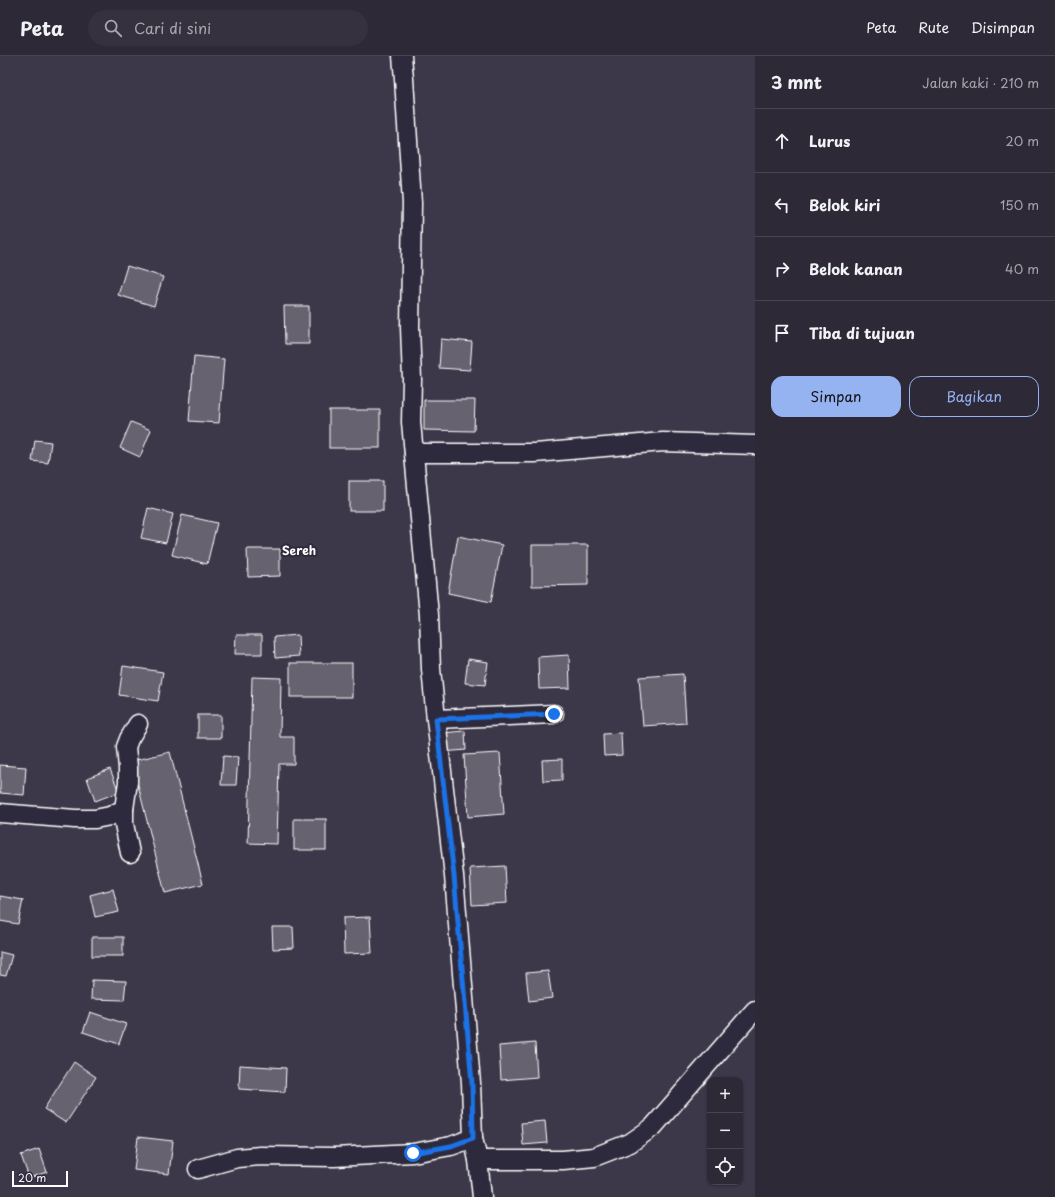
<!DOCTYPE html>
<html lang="id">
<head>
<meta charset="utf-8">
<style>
  :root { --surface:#2d2937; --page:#35313f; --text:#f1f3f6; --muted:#a7a6ad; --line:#484552; --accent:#95b2f1 }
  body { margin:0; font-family:"Playpen Sans",sans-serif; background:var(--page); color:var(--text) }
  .controls { position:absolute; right:12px; bottom:12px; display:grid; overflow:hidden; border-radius:8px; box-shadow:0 1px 3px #0004 }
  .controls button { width:36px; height:36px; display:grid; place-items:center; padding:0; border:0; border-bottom:1px solid var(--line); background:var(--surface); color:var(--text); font:20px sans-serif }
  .scale { position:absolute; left:12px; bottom:10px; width:56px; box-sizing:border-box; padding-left:4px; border:2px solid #fff; border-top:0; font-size:11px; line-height:14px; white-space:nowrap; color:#fff; -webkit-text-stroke:3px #2f2a3d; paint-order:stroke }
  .stop { position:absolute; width:12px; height:12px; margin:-9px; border:3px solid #1a73e8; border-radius:50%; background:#fff }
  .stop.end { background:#1a73e8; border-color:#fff; box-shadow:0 1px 4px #0008 }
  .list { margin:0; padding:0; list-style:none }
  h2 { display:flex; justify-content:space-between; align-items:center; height:52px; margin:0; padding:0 16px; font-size:17px }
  h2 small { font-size:13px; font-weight:400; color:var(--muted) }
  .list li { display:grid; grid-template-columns:26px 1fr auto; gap:12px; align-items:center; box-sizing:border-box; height:64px; padding:0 16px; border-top:1px solid var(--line) }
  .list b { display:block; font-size:15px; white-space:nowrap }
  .list em { font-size:13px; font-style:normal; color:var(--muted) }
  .actions { display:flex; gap:8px; padding:12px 16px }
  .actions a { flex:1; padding:9px 0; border:1px solid var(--accent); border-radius:12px; text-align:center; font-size:14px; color:var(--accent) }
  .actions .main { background:var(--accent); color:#111 }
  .icon { flex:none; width:22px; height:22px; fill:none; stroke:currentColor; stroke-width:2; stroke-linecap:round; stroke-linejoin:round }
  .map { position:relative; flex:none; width:755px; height:1141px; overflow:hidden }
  header { display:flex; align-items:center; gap:24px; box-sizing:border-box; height:56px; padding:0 20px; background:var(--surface); border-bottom:1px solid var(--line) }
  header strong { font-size:19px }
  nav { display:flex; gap:22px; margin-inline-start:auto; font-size:14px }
  .search { width:280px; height:36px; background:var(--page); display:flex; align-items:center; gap:10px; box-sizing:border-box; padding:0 14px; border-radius:22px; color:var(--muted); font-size:15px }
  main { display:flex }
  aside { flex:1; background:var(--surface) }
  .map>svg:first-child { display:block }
  .building { fill:#666270; stroke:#fff }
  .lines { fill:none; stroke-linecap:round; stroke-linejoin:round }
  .street-casing { stroke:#fff; stroke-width:21 }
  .street { stroke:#2f2a3d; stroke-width:18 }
  .route { stroke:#1a73e8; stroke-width:5 }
  .labels { text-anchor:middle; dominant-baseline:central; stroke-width:4; stroke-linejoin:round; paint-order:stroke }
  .neighbourhood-label { font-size:12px; font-weight:bold; fill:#fff; stroke:#2f2a3d }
</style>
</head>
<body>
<header>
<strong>Peta</strong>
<div class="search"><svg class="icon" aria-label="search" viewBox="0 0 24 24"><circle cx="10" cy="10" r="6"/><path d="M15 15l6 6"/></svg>Cari di sini</div>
<nav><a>Peta</a><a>Rute</a><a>Disimpan</a></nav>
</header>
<main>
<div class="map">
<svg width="755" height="1141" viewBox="0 0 755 1141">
  <rect width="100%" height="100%" fill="#3c3749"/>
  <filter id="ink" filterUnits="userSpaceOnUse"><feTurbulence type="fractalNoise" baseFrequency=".025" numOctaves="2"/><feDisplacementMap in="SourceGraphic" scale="8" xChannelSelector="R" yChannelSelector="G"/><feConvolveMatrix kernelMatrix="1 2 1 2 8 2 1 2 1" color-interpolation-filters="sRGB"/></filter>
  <g filter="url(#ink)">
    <g class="building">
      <polygon points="127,210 163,221 154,250 118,239"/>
      <polygon points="284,250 309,250 309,288 285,288"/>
      <polygon points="441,283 472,286 470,314 439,312"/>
      <polygon points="194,300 224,303 219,367 189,365"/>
      <polygon points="424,344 475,344 474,375 424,374"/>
      <rect x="329" y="354" width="51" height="38"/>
      <polygon points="131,366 151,374 140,401 120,392"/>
      <polygon points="35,384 51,386 48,407 32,405"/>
      <rect x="349" y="425" width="34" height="30"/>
      <polygon points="148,452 173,458 166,487 141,482"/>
      <polygon points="182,459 217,467 207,508 172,499"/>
      <polygon points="458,480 502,489 491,546 448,537"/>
      <polygon points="532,489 588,489 588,529 532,530"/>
      <polygon points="247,493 280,493 280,520 248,521"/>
      <polygon points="236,579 262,579 262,598 235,598"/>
      <polygon points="298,579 299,600 275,602 274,581"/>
      <polygon points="569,599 570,632 539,633 538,601"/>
      <polygon points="468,603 488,606 485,629 465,627"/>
      <rect x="290" y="607" width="62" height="34"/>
      <polygon points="123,610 163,616 158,645 119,639"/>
      <polygon points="683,618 686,667 643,670 639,621"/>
      <polygon points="252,621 281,622 280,681 294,681 294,708 279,708 277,788 248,787"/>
      <rect x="198" y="659" width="23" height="23"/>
      <polygon points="465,675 466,694 442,696 441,677"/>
      <polygon points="621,677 622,699 604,700 603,678"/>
      <polygon points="170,696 203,828 165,837 132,705"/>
      <polygon points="500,697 504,758 468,761 464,699"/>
      <polygon points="223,700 238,701 236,729 221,729"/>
      <polygon points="562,703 562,724 543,725 542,704"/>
      <polygon points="0,709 26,711 24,739 0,737"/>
      <polygon points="110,713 119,736 95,745 87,722"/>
      <rect x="294" y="763" width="32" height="31"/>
      <polygon points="505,810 507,847 472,849 470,812"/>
      <polygon points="113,833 119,856 95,861 90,839"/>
      <polygon points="0,840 23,844 18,868 0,865"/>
      <polygon points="370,861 372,897 344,898 343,862"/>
      <polygon points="272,871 293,871 294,892 273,893"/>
      <rect x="92" y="881" width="31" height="19"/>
      <polygon points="0,896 12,899 6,920 0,919"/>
      <polygon points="548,915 552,942 529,945 526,917"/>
      <polygon points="92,924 126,925 124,944 91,943"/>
      <polygon points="90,956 126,968 119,988 83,976"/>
      <polygon points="535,987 537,1021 501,1024 499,990"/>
      <polygon points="74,1006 96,1021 66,1067 44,1053"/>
      <polygon points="240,1009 286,1012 285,1036 239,1033"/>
      <polygon points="545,1065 547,1087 523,1089 521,1067"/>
      <polygon points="138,1081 173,1085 169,1118 134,1114"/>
      <polygon points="39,1093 47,1116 29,1122 21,1099"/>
    </g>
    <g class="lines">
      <g class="street-casing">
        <g id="street">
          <polyline points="402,0 404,23 412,147 410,271 412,324 411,366 429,559 431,613 436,663 454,820 471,1027 473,1082 478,1104 482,1141"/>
          <polyline points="414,397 535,397 663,386 755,389"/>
          <polyline points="436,663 554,658"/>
          <polyline points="0,757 75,763 95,763 110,760 124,753"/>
          <polyline points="130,797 124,768 124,753 128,726 128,712 126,691 129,683 138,668"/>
          <polyline points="478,1104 563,1104 594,1101 630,1087 653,1071 755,954"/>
          <polyline points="198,1113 237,1102 260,1100 334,1101 413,1097 451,1090 473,1082"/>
        </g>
      </g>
      <use href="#street" class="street"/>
    </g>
  </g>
  <g class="lines" filter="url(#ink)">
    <polyline class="route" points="413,1097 451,1090 473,1082 472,1027 454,820 436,663 554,658"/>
  </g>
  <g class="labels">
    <g class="neighbourhood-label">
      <text x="299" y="494">Sereh</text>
    </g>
  </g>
</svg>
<div class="controls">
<button>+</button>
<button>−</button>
<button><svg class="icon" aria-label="locate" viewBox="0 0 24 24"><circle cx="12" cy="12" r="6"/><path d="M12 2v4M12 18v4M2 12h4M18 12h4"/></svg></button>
</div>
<div class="scale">20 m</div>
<div class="stop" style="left:413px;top:1097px"></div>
<div class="stop end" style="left:554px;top:658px"></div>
</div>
<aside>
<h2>3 mnt<small>Jalan kaki · 210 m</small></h2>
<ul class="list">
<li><svg class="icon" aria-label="ahead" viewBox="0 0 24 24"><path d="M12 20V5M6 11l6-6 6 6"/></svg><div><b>Lurus</b></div><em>20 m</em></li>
<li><svg class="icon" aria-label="left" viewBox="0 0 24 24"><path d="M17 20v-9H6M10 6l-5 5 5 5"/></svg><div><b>Belok kiri</b></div><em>150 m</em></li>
<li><svg class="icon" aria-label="right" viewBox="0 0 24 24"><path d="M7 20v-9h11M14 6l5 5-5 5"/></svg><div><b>Belok kanan</b></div><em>40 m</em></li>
<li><svg class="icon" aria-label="arrive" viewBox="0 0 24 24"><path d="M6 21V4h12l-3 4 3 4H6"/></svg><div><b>Tiba di tujuan</b></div></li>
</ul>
<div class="actions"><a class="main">Simpan</a><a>Bagikan</a></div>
</aside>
</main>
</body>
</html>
